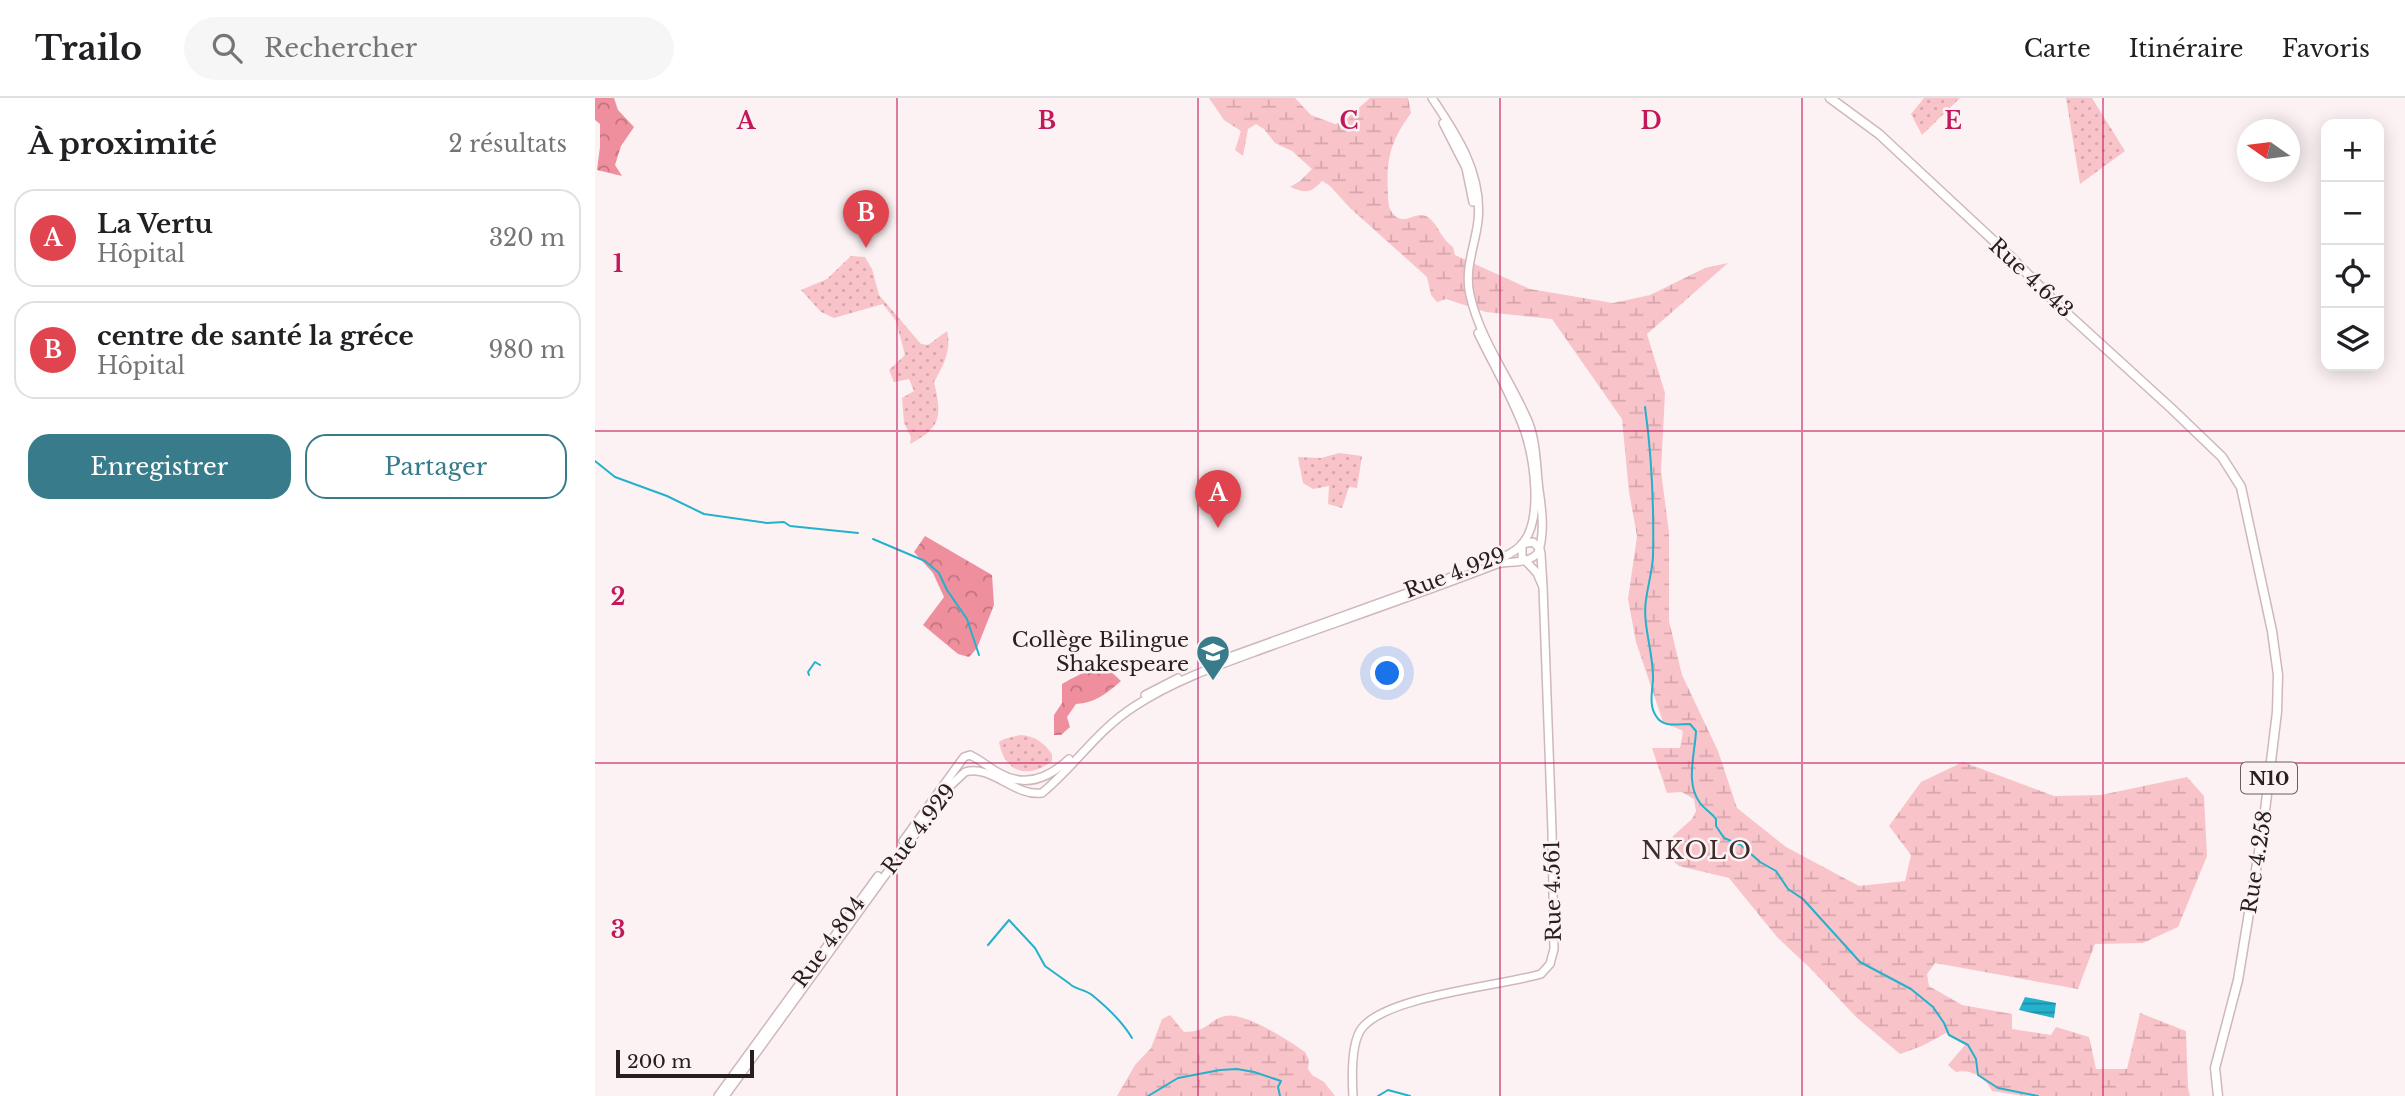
<!DOCTYPE html>
<html lang="fr">
<head>
<meta charset="utf-8">
<style>
  :root { --surface:#fff; --page:#f6f6f6; --text:#202124; --muted:#757577; --line:#e0e0e0; --accent:#387c8b }
  body { margin:0; font-family:"Libre Baskerville",serif; background:var(--page); color:var(--text) }
  .controls { position:absolute; right:21px; top:21px; display:grid; overflow:hidden; border-radius:14px; box-shadow:0 4px 18px #0003 }
  .controls button { width:63px; height:63px; display:grid; place-items:center; padding:0; border:0; border-bottom:2px solid var(--line); background:var(--surface); color:var(--text); font:35px sans-serif }
  .compass { position:absolute; left:1642px; top:21px; width:63px; height:63px; border-radius:50%; background:var(--surface); box-shadow:0 4px 18px #0003; rotate:284deg }
  .scale { position:absolute; left:21px; bottom:18px; width:138px; box-sizing:border-box; padding-left:7px; border:4px solid #261e1f; border-top:0; font-size:19px; line-height:24px; white-space:nowrap; color:#261e1f; -webkit-text-stroke:5px #fcf2f3; paint-order:stroke }
  .you { position:absolute; left:793px; top:576px; width:24px; height:24px; margin:-18px; border:5px solid #fff; border-radius:50%; background:#1a73e8; box-shadow:0 0 0 10px #1a73e833 }
  .badge { display:grid; place-items:center; width:46px; height:46px; border-radius:50%; background:var(--accent); color:#fff; font-size:23px; font-weight:700 }
  .pin { position:absolute; translate:-50% -58px; filter:drop-shadow(0 2px 4px #0008) }
  .pin::after { content:''; position:absolute; top:37px; width:24px; height:21px; background:inherit; clip-path:polygon(0 0,100% 0,50% 100%) }
  .list { margin:0; padding:0; list-style:none }
  h2 { display:flex; justify-content:space-between; align-items:center; height:91px; margin:0; padding:0 28px; font-size:30px }
  h2 small { font-size:23px; font-weight:400; color:var(--muted) }
  .list li { display:grid; grid-template-columns:46px 1fr auto; gap:21px; align-items:center; box-sizing:border-box; height:98px; margin:0 14px 14px; padding:0 14px; border:2px solid var(--line); border-radius:21px }
  .list b { display:block; font-size:26px; white-space:nowrap }
  .list p { margin:0; font-size:23px; white-space:nowrap; color:var(--muted) }
  .list em { font-size:23px; font-style:normal; color:var(--muted) }
  .actions { display:flex; gap:14px; padding:21px 28px }
  .actions a { flex:1; padding:16px 0; border:2px solid var(--accent); border-radius:21px; text-align:center; font-size:24px; color:var(--accent) }
  .actions .main { background:var(--accent); color:#fff }
  .icon { flex:none; width:38px; height:38px; fill:none; stroke:currentColor; stroke-width:2; stroke-linecap:round; stroke-linejoin:round }
  .map { position:relative; flex:none; width:1810px; height:998px; overflow:hidden }
  header { display:flex; align-items:center; gap:42px; box-sizing:border-box; height:98px; padding:0 35px; background:var(--surface); border-bottom:2px solid var(--line) }
  header strong { font-size:33px }
  nav { display:flex; gap:38px; margin-inline-start:auto; font-size:24px }
  .search { width:490px; height:63px; background:var(--page); display:flex; align-items:center; gap:18px; box-sizing:border-box; padding:0 24px; border-radius:38px; color:var(--muted); font-size:26px }
  main { display:flex }
  aside { flex:1; background:var(--surface) }
  .map>svg:first-child { display:block }
  .grass { fill:url(#grass-dots) }
  .forest { fill:url(#forest-crowns) }
  .wetland { fill:url(#wetland-marsh) }
  .water { fill:url(#water-rules) }
  .lines { fill:none; stroke-linecap:round; stroke-linejoin:round }
  .stream { stroke:#24b1cb; stroke-width:2 }
  .major-casing { stroke:#cfb7ba; stroke-width:10 }
  .highway-casing { stroke:#cfb7ba; stroke-width:11 }
  .major { stroke:#fff; stroke-width:7 }
  .highway { stroke:#fff; stroke-width:8 }
  .grid { fill:none; stroke:#c2185b; stroke-width:2; stroke-opacity:0.55 }
  .labels { text-anchor:middle; dominant-baseline:central; stroke-width:5; stroke-linejoin:round; paint-order:stroke }
  .shield { fill:#fcf2f3; stroke:#665e5f; stroke-width:2 }
  .shield-label { font-size:19px; font-weight:bold; fill:#261e1f }
  .street-label { font-size:21px; fill:#261e1f; stroke:#fcf2f3 }
  .poi-label { font-size:21px; fill:#261e1f; stroke:#fcf2f3; text-anchor:end }
  .quarter-label { font-size:24px; letter-spacing:2px; fill:#3e2b2e; stroke:#fcf2f3 }
  .grid-label { font-size:23px; text-anchor:middle; font-weight:bold; fill:#c2185b; stroke:#fcf2f3; stroke-width:5; stroke-linejoin:round; paint-order:stroke }
</style>
</head>
<body>
<header>
<strong>Trailo</strong>
<div class="search"><svg class="icon" aria-label="search" viewBox="0 0 24 24"><circle cx="10" cy="10" r="6"/><path d="M15 15l6 6"/></svg>Rechercher</div>
<nav><a>Carte</a><a>Itinéraire</a><a>Favoris</a></nav>
</header>
<main>
<aside>
<h2>À proximité<small>2 résultats</small></h2>
<ul class="list">
<li><span class="badge" style="background:#e0444e">A</span><div><b>La Vertu</b><p>Hôpital</p></div><em>320 m</em></li>
<li><span class="badge" style="background:#e0444e">B</span><div><b>centre de santé la gréce</b><p>Hôpital</p></div><em>980 m</em></li>
</ul>
<div class="actions"><a class="main">Enregistrer</a><a>Partager</a></div>
</aside>
<div class="map">
<svg width="1810" height="998" viewBox="0 0 1810 998">
  <defs>
    <pattern id="grass-dots" width="8" height="8" patternUnits="userSpaceOnUse" patternTransform="scale(1.75)"><rect width="8" height="8" fill="#f9c3ca"/><path d="M2 2h.1M6 6h.1" fill="none" stroke="#d5a7ad" stroke-width="1.8" stroke-linecap="round"/></pattern>
    <pattern id="forest-crowns" width="20" height="18" patternUnits="userSpaceOnUse" patternTransform="scale(1.75)"><rect width="20" height="18" fill="#ef8f9e"/><path d="M2 6a3 3 0 1 1 6 0M12 15a3 3 0 1 1 6 0" fill="none" stroke="#c17480"/></pattern>
    <pattern id="wetland-marsh" width="20" height="14" patternUnits="userSpaceOnUse" patternTransform="scale(1.75)"><rect width="20" height="14" fill="#f9c3ca"/><path d="M1 5h8M5 5V1M11 12h8M15 12V8" fill="none" stroke="#d5a7ad"/></pattern>
    <pattern id="water-rules" width="6" height="5" patternUnits="userSpaceOnUse" patternTransform="scale(1.75)"><rect width="6" height="5" fill="#24b1cb"/><path d="M0 2.5h6" fill="none" stroke="#1f8fa4"/></pattern>
  </defs>
  <rect width="100%" height="100%" fill="#fcf2f3"/>
  <g class="grass">
    <polygon points="1329,0 1365,0 1327,37 1316,16"/>
    <polygon points="1471,0 1497,0 1530,53 1485,86"/>
    <path d="M256 158 270 159 277 171 284 197 326 246 333 247 352 233C357 251 348 269 339 284 347 318 347 329 315 346L316 339 309 325 307 300 319 293 314 281 299 284 294 272 310 257 301 223 288 206 239 220 226 214 206 192 232 181Z"/>
    <polygon points="744,355 767,358 762,390 754,389 747,410 733,406 734,388 718,391 708,385 703,359 726,360"/>
    <path d="M425 637C440 638 448 644 457 656V663C434 681 410 676 404 644L409 641Z"/>
  </g>
  <g class="forest">
    <polygon points="0,0 19,0 23,12 39,29 26,48 20,67 27,78 2,72 5,49 5,26 0,22"/>
    <polygon points="330,438 397,477 399,507 382,550 374,559 363,556 328,527 349,499 338,475 319,454"/>
    <path d="M494 567 511 569 526 583C511 596 500 605 481 606L472 619 475 629 466 637H459V617L467 605V586C472 583 487 575 492 573Z"/>
  </g>
  <g class="wetland">
    <path d="M614 0H700L716 17 740 26 749 23 775 0H813L816 15C795 44 791 61 793 96 793 106 794 115 803 120 813 125 824 111 834 120 844 128 846 141 858 149L860 157 935 191 1018 205 1055 197 1110 170 1133 165 1052 236 1070 295 1066 373 1074 435V523L1087 577 1123 653 1142 710 1191 749 1264 788 1310 783 1316 757 1294 728 1326 684 1368 664 1459 698 1506 697 1592 679 1609 698 1612 758 1583 829 1548 845 1500 846 1483 891 1340 865 1332 876 1334 888 1367 907 1417 916V931L1456 937 1461 929 1494 939 1501 971H1532L1545 915 1591 933 1593 990 1595 998H1429L1397 993C1390 979 1376 971 1361 974L1353 967 1370 947 1351 935 1327 948 1305 956 1261 919 1215 870 1182 839 1134 780 1084 768 1076 761 1073 751 1078 738 1097 721 1101 713 1099 701 1087 694 1072 695 1057 650H1085L1088 633 1068 624 1041 544 1033 501 1042 438 1034 394 1027 321 957 221 891 214 851 201 842 204 836 197 832 179 755 110 735 88 727 83C715 96 710 95 695 89L705 83 717 71 697 53 680 45 669 31 661 26 653 31 648 58 640 52 646 33 629 22Z"/>
    <path d="M575 917 589 934C614 934 613 922 630 918 649 913 694 943 710 954L714 962 713 971 717 977 729 984 740 998H522L540 967 556 950 567 921Z"/>
  </g>
  <polygon class="water" points="1430,899 1461,905 1459,920 1424,912"/>
  <g class="lines">
    <g class="stream">
      <path d="M1050 309C1057 359 1059 409 1058 459 1057 474 1053 487 1051 502 1047 527 1059 556 1058 582 1057 594 1054 608 1061 618 1068 630 1082 626 1095 626L1101 633C1100 656 1090 685 1105 705 1110 712 1116 714 1121 721V728L1129 740 1146 747 1165 764 1181 773 1193 791 1208 801 1265 864 1316 891 1338 909 1349 925 1354 937 1373 947 1381 961 1383 977 1403 990 1443 998"/>
      <polyline points="0,363 20,379 72,398 109,416 172,425 189,424 195,428 263,435"/>
      <polyline points="278,441 330,463 344,475 352,492 372,521 384,557"/>
      <polyline points="214,577 213,574 220,564 225,567"/>
      <polyline points="393,847 414,822 440,850 450,868 475,886"/>
      <path d="M476 887C483 892 491 892 497 897 513 910 527 923 537 940"/>
      <polyline points="553,998 583,980 625,972 642,971 659,974 686,983 683,989 685,998"/>
      <polyline points="783,998 793,992 815,998"/>
    </g>
    <g class="major-casing">
      <g id="major">
        <polyline points="848,25 871,70 878,104"/>
        <path d="M883 235C899 268 918 300 930 334 939 362 948 420 928 445 920 455 908 459 896 464"/>
        <polyline points="626,562 859,478"/>
        <polyline points="550,597 583,580"/>
        <path d="M308 743 369 659 375 657C386 662 394 670 404 675 430 690 454 680 474 661"/>
        <polyline points="123,998 283,778"/>
        <path d="M130 998 355 688 370 674C396 666 420 699 447 695 481 667 501 633 540 608 581 581 630 565 676 548 751 521 827 495 902 466 916 463 933 466 943 455 950 436 947 412 944 392 941 369 942 345 933 323 915 281 885 242 875 197 869 171 880 148 883 123 888 76 862 37 837 0"/>
        <path d="M758 998C757 981 756 944 767 930 792 898 905 888 946 876L955 866 959 851 957 733 948 489 946 456 945 451 938 444 927 446V459L942 475 948 489"/>
      </g>
    </g>
    <g class="highway-casing">
      <polyline id="highway" points="1235,0 1284,36 1415,158 1464,208 1577,311 1627,359 1646,389 1677,533 1683,577 1682,614 1668,729 1643,882 1620,970 1623,998"/>
    </g>
    <use href="#major" class="major"/>
    <use href="#highway" class="highway"/>
  </g>
  <path class="grid" d="M302 0V998M603 0V998M905 0V998M1207 0V998M1508 0V998M0 333H1810M0 665H1810"/>
  <defs>
    <g id="university-pin" transform="scale(1.75)"><path d="M0 17L-7.5 6A9.5 9.5 0 1 1 7.5 6Z" fill="#387c8b" stroke="#fcf2f3"/><path d="M0-5L7-2L0 1L-7-2ZM-4 1L0 2.5L4 1V4Q0 6-4 4Z" fill="#fff"/></g>
  </defs>
  <g fill-rule="evenodd">
    <use href="#university-pin" x="618" y="554"/>
  </g>
  <g class="labels">
    <rect class="shield" x="1646" y="664.5" width="56" height="31" rx="5"/>
    <g class="shield-label">
      <text x="1674" y="680">N10</text>
    </g>
    <g class="street-label">
      <text transform="translate(1436 180) rotate(43)">Rue 4.643</text>
      <text transform="translate(860 475) rotate(-21)">Rue 4.929</text>
      <text transform="translate(324 731) rotate(-53)">Rue 4.929</text>
      <text transform="translate(1662 764) rotate(-81)">Rue 4.258</text>
      <text transform="translate(958 793) rotate(-91)">Rue 4.561</text>
      <text transform="translate(234 844) rotate(-54)">Rue 4.804</text>
    </g>
    <g class="poi-label">
      <text x="594" y="542">Collège Bilingue<tspan x="594" dy="24">Shakespeare</tspan></text>
    </g>
    <g class="quarter-label">
      <text x="1102" y="752">NKOLO</text>
    </g>
  </g>
  <g class="grid-label">
    <text x="151" y="31">A</text>
    <text x="452" y="31">B</text>
    <text x="754" y="31">C</text>
    <text x="1056" y="31">D</text>
    <text x="1358" y="31">E</text>
    <text x="23" y="174">1</text>
    <text x="23" y="507">2</text>
    <text x="23" y="840">3</text>
  </g>
</svg>
<div class="controls">
<button>+</button>
<button>−</button>
<button><svg class="icon" aria-label="locate" viewBox="0 0 24 24"><circle cx="12" cy="12" r="6"/><path d="M12 2v4M12 18v4M2 12h4M18 12h4"/></svg></button>
<button><svg class="icon" aria-label="layers" viewBox="0 0 24 24"><path d="M12 4l9 5-9 5-9-5zM3 14l9 5 9-5"/></svg></button>
</div>
<svg class="compass" viewBox="-18 -18 36 36"><path d="M0-13l5 13h-10z" fill="#e53935"/><path d="M0 13l5-13h-10z" fill="#757577"/></svg>
<div class="scale">200 m</div>
<div class="you"></div>
<div class="pin badge" style="left:623px;top:430px;background:#e0444e">A</div>
<div class="pin badge" style="left:271px;top:150px;background:#e0444e">B</div>
</div>
</main>
</body>
</html>
